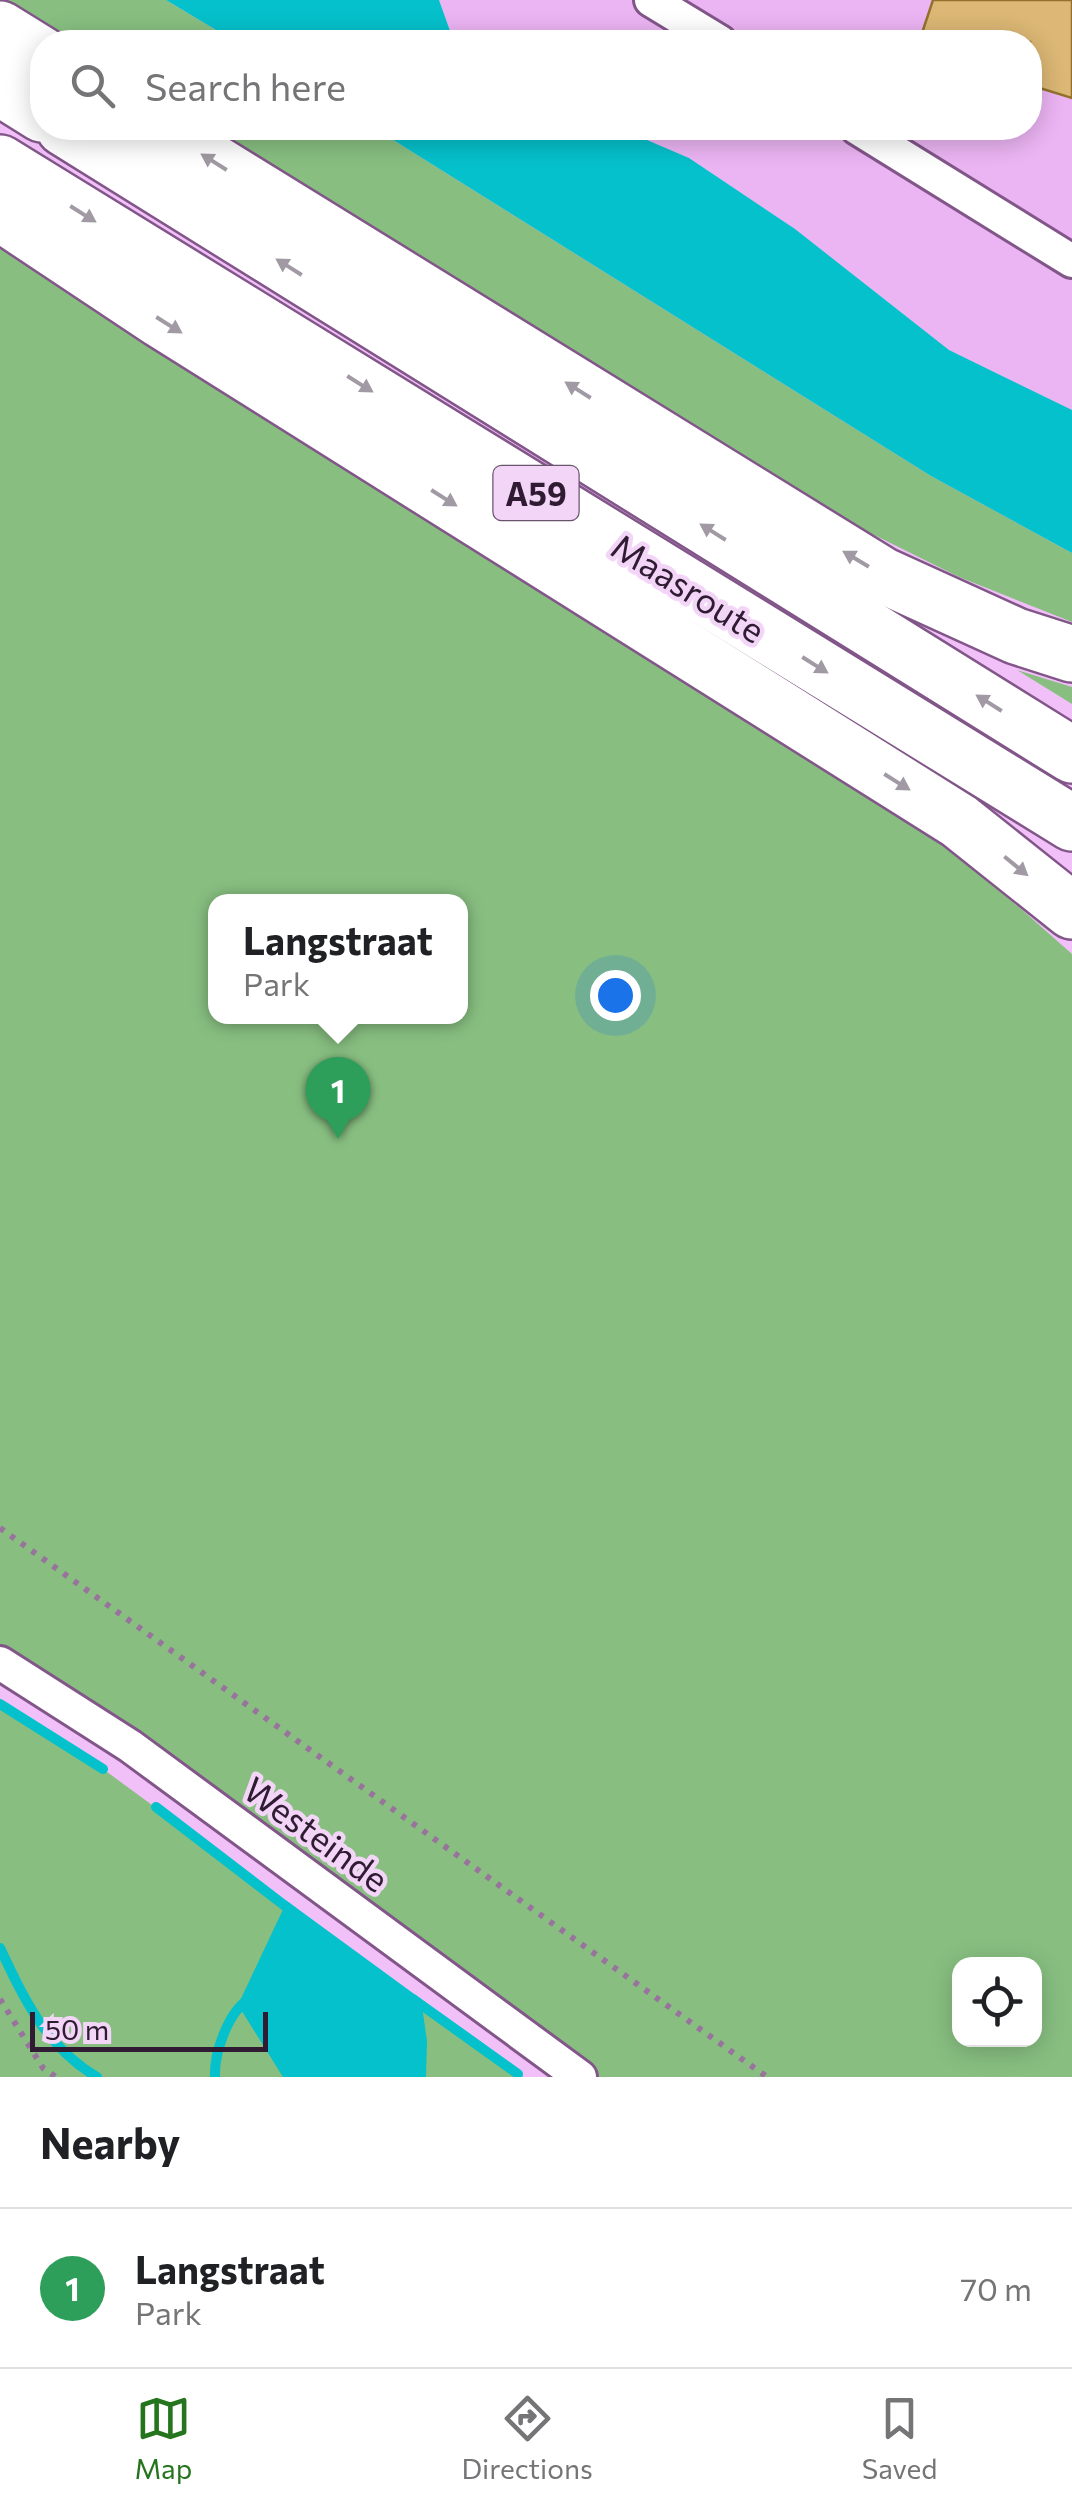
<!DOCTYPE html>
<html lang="en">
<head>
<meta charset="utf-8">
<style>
  :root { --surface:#fff; --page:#f6f6f6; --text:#202124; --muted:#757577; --line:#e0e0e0; --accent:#25751e }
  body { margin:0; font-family:Commissioner,sans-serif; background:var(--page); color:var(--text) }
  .controls { position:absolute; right:30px; bottom:30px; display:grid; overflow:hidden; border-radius:20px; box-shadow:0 5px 25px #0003 }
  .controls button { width:90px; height:90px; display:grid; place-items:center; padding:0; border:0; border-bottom:2px solid var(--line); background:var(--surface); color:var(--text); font:50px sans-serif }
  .scale { position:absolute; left:30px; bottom:25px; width:238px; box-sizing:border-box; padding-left:10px; border:5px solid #2f1c32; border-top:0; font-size:28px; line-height:35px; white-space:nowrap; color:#2f1c32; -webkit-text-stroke:8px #f3d5f8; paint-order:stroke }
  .you { position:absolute; left:615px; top:995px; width:35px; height:35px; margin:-25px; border:8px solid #fff; border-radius:50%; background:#1a73e8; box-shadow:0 0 0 15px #1a73e833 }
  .badge { display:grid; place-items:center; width:65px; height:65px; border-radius:50%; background:var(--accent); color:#fff; font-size:32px; font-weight:700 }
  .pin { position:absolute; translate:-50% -82px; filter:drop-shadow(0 2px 5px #0008) }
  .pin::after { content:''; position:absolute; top:52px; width:35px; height:30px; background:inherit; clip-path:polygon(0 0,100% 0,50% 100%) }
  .popup { position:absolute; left:208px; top:894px; width:260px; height:130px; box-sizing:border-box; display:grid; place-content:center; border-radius:20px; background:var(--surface); filter:drop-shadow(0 2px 8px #0005); font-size:32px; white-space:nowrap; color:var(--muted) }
  .popup b { font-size:38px; color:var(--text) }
  .popup::after { content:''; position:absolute; left:50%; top:100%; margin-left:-20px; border:20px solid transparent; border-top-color:var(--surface) }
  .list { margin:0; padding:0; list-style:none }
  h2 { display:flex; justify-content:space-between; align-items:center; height:130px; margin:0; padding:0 40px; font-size:42px }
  h2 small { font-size:32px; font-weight:400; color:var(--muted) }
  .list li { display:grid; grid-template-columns:65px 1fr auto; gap:30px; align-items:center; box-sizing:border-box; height:160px; padding:0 40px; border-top:2px solid var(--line) }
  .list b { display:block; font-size:38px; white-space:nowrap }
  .list p { margin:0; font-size:32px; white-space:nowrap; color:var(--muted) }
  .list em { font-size:32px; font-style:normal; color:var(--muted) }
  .icon { flex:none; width:55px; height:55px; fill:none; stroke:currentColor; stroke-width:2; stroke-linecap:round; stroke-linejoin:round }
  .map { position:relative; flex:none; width:1072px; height:2077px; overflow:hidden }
  .search { position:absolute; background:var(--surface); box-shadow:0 5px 25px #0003; left:30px; right:30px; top:30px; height:110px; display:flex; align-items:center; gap:25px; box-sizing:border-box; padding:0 35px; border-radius:40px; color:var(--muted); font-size:38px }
  .sheet { height:290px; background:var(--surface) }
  nav { display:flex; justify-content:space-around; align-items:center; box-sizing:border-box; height:140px; border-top:2px solid var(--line); background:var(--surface); font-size:28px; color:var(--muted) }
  nav a { display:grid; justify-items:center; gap:5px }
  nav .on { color:var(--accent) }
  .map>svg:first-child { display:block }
  .built { fill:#ebb4f3 }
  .green { fill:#88bf81; fill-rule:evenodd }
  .water { fill:#05c1cb }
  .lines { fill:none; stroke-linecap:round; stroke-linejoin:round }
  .stream { stroke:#05c1cb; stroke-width:10 }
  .building { fill:#dcb775; stroke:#93712d; stroke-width:2.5 }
  .minor-casing { stroke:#825689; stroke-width:38 }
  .motorway-casing { stroke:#825689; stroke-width:60 }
  .path { stroke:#98749d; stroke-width:6; stroke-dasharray:5 8; stroke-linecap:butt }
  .minor { stroke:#fff; stroke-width:32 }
  .motorway { stroke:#fff; stroke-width:55 }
  .oneway { fill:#a199a3 }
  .labels { text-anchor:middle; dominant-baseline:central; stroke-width:9; stroke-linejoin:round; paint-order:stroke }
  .shield { fill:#f3d5f8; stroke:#6a546d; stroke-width:2.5 }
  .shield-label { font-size:32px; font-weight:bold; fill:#2f1c32 }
  .street-label { font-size:35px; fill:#2f1c32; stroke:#f3d5f8 }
</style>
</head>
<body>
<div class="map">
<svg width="1072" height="2077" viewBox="0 0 1072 2077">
  <rect width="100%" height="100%" fill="#f2c0f9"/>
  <polygon class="built" points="439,0 1072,0 1072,410 949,350 795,229 689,158 618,128 1030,128 1030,42 454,42"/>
  <g class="green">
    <polygon points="5,0 166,0 236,42 73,42"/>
    <polygon points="210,128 374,128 931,476 1072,553 1072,622 959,577 850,523"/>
    <path d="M0 224 945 842 1072 954V2077H598L135 1733 0 1645ZM215 902H460V1016H215ZM960 1964H1034V2040H960Z"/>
    <polygon points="1017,670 1072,687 1072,704"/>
    <polygon points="0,1704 103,1769 523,2077 0,2077"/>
  </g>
  <g class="water">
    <polygon points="166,0 439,0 454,42 236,42"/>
    <polygon points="374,128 626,131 689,158 795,229 949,350 1072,410 1072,553 931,476"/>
    <polygon points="287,1901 421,1999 427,2041 426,2077 283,2077 238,2005"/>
  </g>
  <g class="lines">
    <g class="stream">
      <polyline points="0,1704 103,1769"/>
      <polyline points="156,1807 293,1912"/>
      <path d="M0 1948C24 1999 47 2048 97 2077"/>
      <polyline points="413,1999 518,2074"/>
      <path d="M215 2077C214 2053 228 2012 249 1999"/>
    </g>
  </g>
  <polygon class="building" points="933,0 1072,0 1072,98 1030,85 1030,42 919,42"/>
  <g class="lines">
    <g class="minor-casing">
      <g id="minor">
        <polyline points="651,0 720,42"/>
        <polyline points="857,128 1072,261"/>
        <polyline points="0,1663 130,1746 580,2077"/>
      </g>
    </g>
    <g class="motorway-casing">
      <g id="motorway">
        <polyline points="0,29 42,55"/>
        <polyline points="0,88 42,114"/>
        <polyline points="64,128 1072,755"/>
        <polyline points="158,128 882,575 1016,636 1072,654"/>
        <polyline points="0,163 1072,823"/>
        <polyline points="0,213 161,320 959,821 1072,911"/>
      </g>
    </g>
    <g class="path">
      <polyline points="0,1528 767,2077"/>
      <polyline points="0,1999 43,2068 56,2077"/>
    </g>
    <use href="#minor" class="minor"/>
    <use href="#motorway" class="motorway"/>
  </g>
  <defs><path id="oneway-solid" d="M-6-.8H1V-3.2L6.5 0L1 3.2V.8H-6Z" transform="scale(2.5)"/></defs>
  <g class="oneway">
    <use href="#oneway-solid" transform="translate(214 162) rotate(-148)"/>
    <use href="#oneway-solid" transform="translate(83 214) rotate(32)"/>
    <use href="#oneway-solid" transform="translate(289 267) rotate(-148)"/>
    <use href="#oneway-solid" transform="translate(169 325) rotate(32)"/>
    <use href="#oneway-solid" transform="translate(360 384) rotate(32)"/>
    <use href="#oneway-solid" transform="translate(578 390) rotate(-148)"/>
    <use href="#oneway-solid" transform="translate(444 498) rotate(32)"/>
    <use href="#oneway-solid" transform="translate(713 532) rotate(-148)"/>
    <use href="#oneway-solid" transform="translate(856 559) rotate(-149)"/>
    <use href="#oneway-solid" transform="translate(815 665) rotate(32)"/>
    <use href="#oneway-solid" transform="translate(989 703) rotate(-148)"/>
    <use href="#oneway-solid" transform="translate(897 782) rotate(32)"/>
    <use href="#oneway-solid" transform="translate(1016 866) rotate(39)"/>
  </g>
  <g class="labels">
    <rect class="shield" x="493.5" y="466" width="85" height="54" rx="8"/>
    <g class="shield-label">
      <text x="536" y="493">A59</text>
    </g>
    <g class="street-label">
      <text transform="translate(689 587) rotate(32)">Maasroute</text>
      <text transform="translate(317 1833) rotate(36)">Westeinde</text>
    </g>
  </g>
</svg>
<div class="controls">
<button><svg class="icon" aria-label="locate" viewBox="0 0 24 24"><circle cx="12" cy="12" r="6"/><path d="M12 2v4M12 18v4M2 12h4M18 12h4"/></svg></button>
</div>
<div class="scale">50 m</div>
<div class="you"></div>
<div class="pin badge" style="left:338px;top:1139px;background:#2e9e5b">1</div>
<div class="popup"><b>Langstraat</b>Park</div>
<div class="search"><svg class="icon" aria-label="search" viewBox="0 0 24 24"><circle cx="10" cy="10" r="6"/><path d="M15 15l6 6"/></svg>Search here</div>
</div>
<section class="sheet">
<h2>Nearby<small></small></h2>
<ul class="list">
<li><span class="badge" style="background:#2e9e5b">1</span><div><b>Langstraat</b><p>Park</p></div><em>70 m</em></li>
</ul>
</section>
<nav>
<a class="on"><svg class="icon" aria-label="map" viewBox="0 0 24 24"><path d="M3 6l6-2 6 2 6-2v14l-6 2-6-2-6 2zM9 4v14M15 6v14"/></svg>Map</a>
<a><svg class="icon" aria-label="directions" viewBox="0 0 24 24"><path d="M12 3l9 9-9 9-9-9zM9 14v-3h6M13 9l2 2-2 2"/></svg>Directions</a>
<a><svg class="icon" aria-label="saved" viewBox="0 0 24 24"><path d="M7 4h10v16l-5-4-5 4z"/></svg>Saved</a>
</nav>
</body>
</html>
